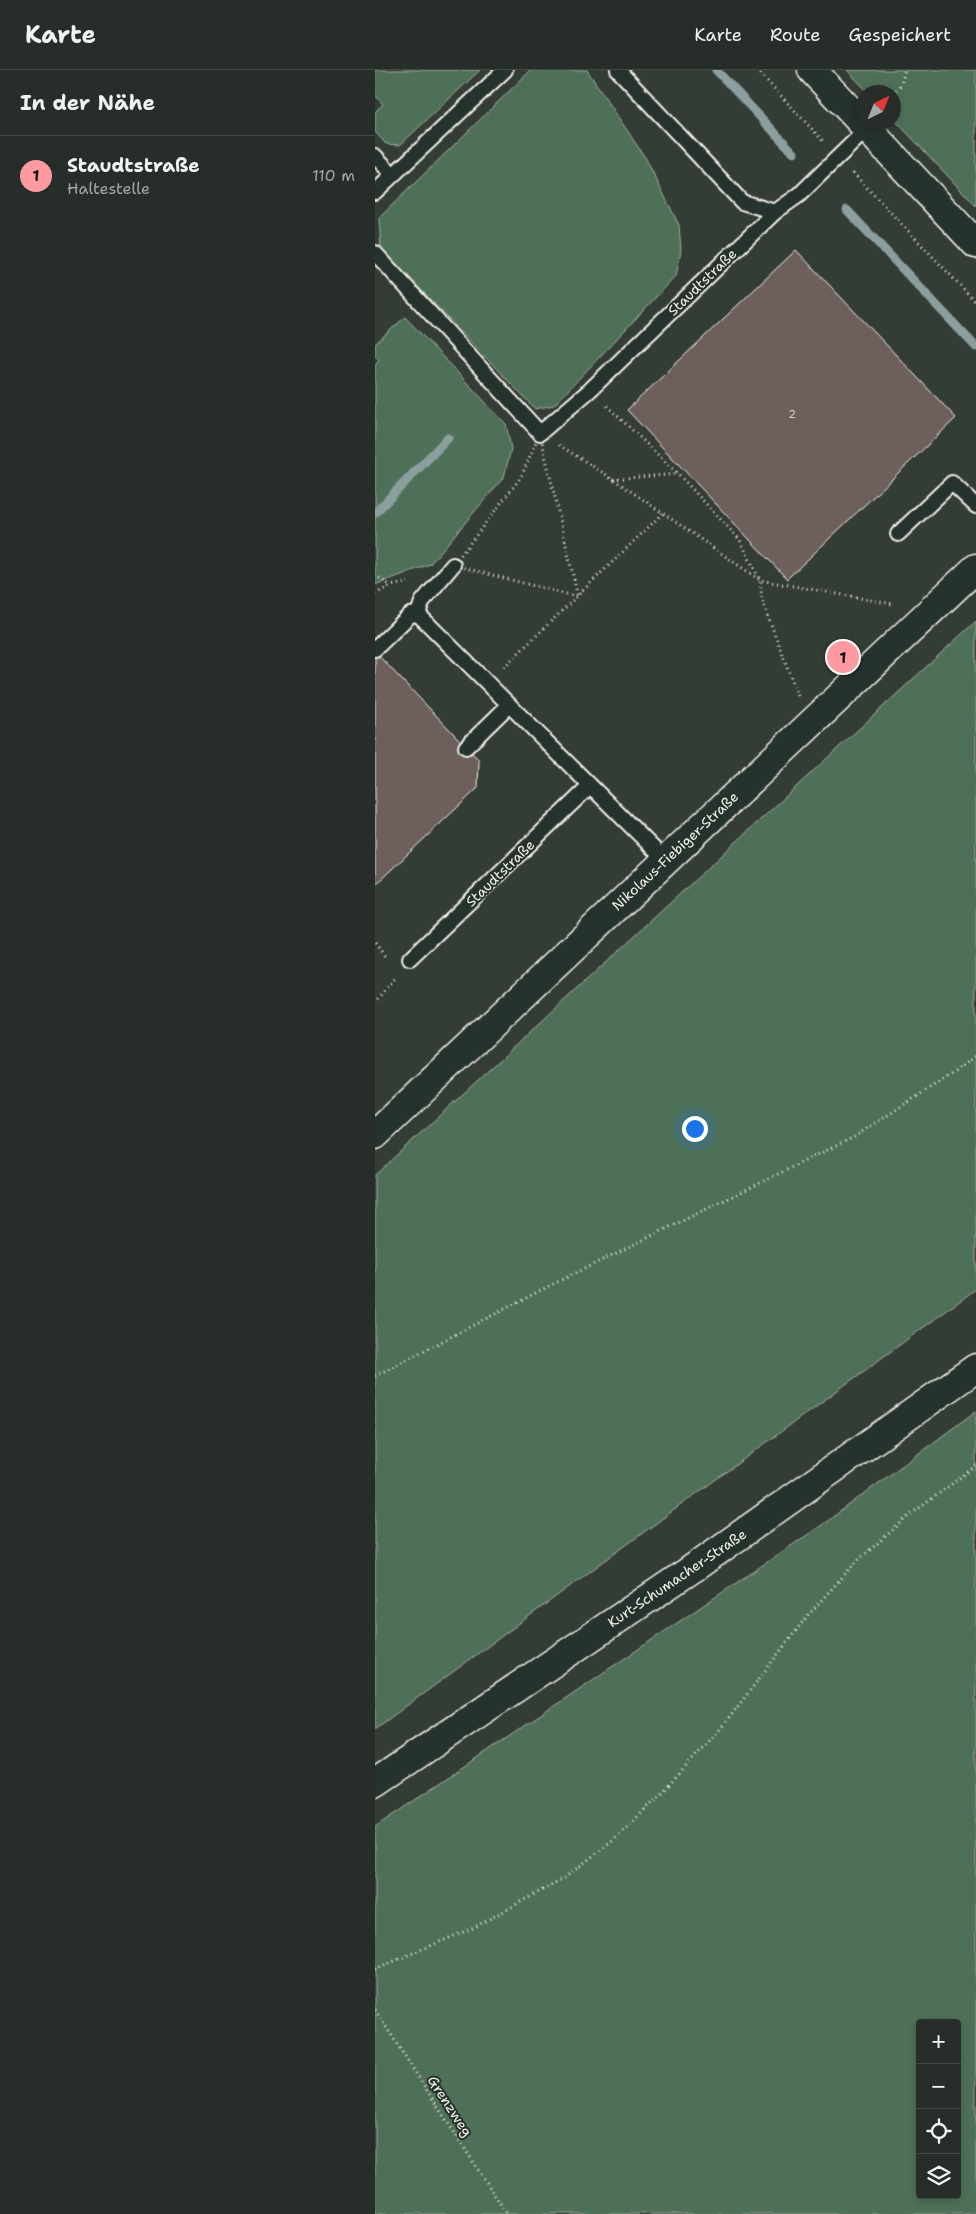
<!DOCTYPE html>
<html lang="de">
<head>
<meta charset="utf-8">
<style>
  :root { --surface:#272d28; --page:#333934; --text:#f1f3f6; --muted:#a4a8a8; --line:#434945; --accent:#ff9aa2 }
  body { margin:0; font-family:"Shantell Sans",sans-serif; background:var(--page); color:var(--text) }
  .controls { position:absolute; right:15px; bottom:15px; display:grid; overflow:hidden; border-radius:5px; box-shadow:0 2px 8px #0003 }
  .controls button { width:45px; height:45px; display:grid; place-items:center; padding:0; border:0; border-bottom:1px solid var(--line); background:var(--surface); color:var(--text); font:25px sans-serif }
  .compass { position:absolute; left:481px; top:15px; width:45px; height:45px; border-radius:50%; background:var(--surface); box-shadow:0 2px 8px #0003; rotate:43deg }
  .you { position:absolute; left:319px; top:1058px; width:18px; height:18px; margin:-12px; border:4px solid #fff; border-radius:50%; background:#1a73e8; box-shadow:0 0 0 8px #1a73e833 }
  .badge { display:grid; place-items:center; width:32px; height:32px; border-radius:50%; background:var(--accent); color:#111; font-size:16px; font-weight:700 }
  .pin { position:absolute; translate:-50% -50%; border:2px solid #fff; box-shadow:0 1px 5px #0006 }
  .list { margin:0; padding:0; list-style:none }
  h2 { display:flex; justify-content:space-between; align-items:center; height:65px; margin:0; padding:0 20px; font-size:21px }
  h2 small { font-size:16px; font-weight:400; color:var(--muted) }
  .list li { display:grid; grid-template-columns:32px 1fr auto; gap:15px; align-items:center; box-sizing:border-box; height:80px; padding:0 20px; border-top:1px solid var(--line) }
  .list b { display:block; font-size:19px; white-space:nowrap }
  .list p { margin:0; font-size:16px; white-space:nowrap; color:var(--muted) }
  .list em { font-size:16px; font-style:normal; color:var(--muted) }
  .icon { flex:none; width:28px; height:28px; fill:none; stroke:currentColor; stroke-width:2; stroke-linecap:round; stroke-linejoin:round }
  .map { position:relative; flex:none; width:601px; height:2144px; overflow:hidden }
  header { display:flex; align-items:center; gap:30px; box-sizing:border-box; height:70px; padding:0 25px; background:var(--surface); border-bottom:1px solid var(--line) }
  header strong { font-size:24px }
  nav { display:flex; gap:28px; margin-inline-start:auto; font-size:18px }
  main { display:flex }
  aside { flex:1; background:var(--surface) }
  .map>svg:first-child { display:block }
  .green { fill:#4f6f58; stroke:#a2b0a0; fill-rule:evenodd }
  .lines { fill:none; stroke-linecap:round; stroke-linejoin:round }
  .stream { stroke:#8c9f9e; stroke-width:9 }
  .building { fill:#6d615b; stroke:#f4f1e8 }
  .lane-casing { stroke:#f4f1e8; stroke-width:18 }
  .street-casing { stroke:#f4f1e8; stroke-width:31 }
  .secondary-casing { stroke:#f4f1e8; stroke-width:31 }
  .path { stroke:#f4f1e8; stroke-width:3; stroke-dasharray:1 4; stroke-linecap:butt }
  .lane { stroke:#26332d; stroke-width:14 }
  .street { stroke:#26332d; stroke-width:28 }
  .secondary { stroke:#26332d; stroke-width:28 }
  .labels { text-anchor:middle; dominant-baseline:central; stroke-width:4; stroke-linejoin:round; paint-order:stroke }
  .number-label { font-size:11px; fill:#d2cdc5 }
  .street-label { font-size:14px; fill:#f4f1e8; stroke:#26332d }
</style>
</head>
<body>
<header>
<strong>Karte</strong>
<nav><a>Karte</a><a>Route</a><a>Gespeichert</a></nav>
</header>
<main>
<aside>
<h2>In der Nähe<small></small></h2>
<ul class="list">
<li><span class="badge">1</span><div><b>Staudtstraße</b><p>Haltestelle</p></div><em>110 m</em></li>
</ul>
</aside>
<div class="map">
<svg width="601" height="2144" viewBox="0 0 601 2144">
  <rect width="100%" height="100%" fill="#343c36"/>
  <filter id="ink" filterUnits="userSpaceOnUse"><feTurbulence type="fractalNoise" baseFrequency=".02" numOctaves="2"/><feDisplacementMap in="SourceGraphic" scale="10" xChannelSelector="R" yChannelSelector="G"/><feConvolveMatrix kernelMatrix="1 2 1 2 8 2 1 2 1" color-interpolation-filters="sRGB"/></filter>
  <g filter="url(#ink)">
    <g class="green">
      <polygon points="0,0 105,0 25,75 11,74 0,62 0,42 8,34 0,25"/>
      <polygon points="156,0 212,0 271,89 304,155 306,180 301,206 179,335 160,339 6,178 4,148"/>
      <polygon points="472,0 601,0 601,136 519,49 518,22 493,22"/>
      <polygon points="30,247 131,354 136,379 129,407 55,494 0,515 0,294 4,290 0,285 0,274"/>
      <polygon points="601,551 601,1219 0,1659 0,1105"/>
      <path d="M601 1341V2144H0V1757L447 1455ZM545 1953H582V2125H545Z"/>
    </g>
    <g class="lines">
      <g class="stream">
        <polyline points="341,0 419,83"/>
        <polyline points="472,140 601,277"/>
        <polyline points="0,443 73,368"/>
      </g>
    </g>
    <g class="building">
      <polygon points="421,180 581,348 412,509 252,340"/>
      <polygon points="0,582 104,690 103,718 0,815"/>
    </g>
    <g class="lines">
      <g class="lane-casing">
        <g id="lane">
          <polyline points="243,0 367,132 400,142 424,125 492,59"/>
          <polyline points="0,86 18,105"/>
          <polyline points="0,122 130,0"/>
          <polyline points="0,183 165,363 215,320 400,142"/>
          <polyline points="523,464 577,413 601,436"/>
          <polyline points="43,544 47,532 78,495"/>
          <polyline points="0,579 35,545 43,544 290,790"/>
          <polyline points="91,677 134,635"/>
          <polyline points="35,889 215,716"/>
        </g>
      </g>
      <g class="street-casing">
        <g id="street">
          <polyline points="437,0 601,174"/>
          <polyline points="0,1065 601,498"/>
        </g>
      </g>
      <g class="secondary-casing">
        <polyline id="secondary" points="0,1713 317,1499 601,1298"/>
      </g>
      <g class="path">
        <polyline points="382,0 448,71"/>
        <polyline points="518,24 526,14 530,0"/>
        <polyline points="478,103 601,232"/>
        <polygon points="165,363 203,527 78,495 146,407"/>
        <polyline points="184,375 238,409 385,510 365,470 303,404 231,335"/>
        <polyline points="238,409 303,404"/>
        <polyline points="0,505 16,516"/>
        <polyline points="0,524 16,516 33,512"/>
        <polyline points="129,597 288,443"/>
        <polyline points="423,626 387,530 385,510 518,534"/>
        <polyline points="0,873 12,889"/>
        <polyline points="0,933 22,906"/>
        <polyline points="0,1306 176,1215 479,1067 578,1003 601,986"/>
        <polyline points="0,1899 98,1858 189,1808 239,1770 285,1725 347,1657 433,1545 481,1492 535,1445 601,1396"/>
        <polyline points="0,1940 132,2144"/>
      </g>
      <use href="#lane" class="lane"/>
      <use href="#street" class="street"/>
      <use href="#secondary" class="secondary"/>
    </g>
  </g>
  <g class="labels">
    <g class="number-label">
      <text x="417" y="344">2</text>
    </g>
    <g class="street-label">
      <text transform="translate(327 212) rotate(-44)">Staudtstraße</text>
      <text transform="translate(300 781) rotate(-43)">Nikolaus-Fiebiger-Straße</text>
      <text transform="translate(125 803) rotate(-44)">Staudtstraße</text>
      <text transform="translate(302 1508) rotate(-34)">Kurt-Schumacher-Straße</text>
      <text transform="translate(75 2036) rotate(57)">Grenzweg</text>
    </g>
  </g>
</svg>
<div class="controls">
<button>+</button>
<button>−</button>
<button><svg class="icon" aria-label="locate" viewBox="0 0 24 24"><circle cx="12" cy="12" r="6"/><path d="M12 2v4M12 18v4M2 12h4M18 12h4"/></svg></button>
<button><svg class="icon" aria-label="layers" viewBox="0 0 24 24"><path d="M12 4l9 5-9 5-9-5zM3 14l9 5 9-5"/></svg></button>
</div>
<svg class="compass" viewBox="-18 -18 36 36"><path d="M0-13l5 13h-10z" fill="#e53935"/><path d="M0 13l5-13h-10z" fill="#a4a8a8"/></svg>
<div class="you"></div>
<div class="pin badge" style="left:468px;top:587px">1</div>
</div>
</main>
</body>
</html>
